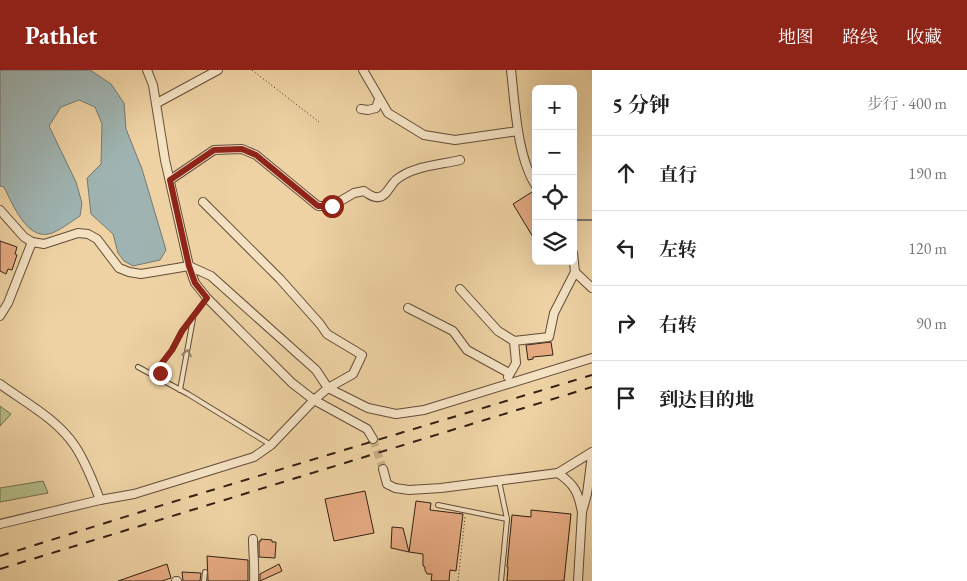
<!DOCTYPE html>
<html lang="zh">
<head>
<meta charset="utf-8">
<style>
  :root { --surface:#fff; --page:#f6f6f6; --text:#222; --muted:#767676; --line:#e0e0e0; --accent:#8f2418 }
  body { margin:0; font-family:"EB Garamond","Noto Serif SC",serif; background:var(--page); color:var(--text) }
  .controls { position:absolute; right:15px; top:15px; display:grid; overflow:hidden; border-radius:8px; box-shadow:0 5px 20px #0002 }
  .controls button { width:45px; height:45px; display:grid; place-items:center; padding:0; border:0; border-bottom:1px solid var(--line); background:var(--surface); color:var(--text); font:25px sans-serif }
  .stop { position:absolute; width:15px; height:15px; margin:-11px; border:4px solid #8f2418; border-radius:50%; background:#fff }
  .stop.end { background:#8f2418; border-color:#fff; box-shadow:0 1px 5px #0008 }
  .list { margin:0; padding:0; list-style:none }
  h2 { display:flex; justify-content:space-between; align-items:center; height:65px; margin:0; padding:0 20px; font-size:21px }
  h2 small { font-size:16px; font-weight:400; color:var(--muted) }
  .list li { display:grid; grid-template-columns:32px 1fr auto; gap:15px; align-items:center; box-sizing:border-box; height:75px; padding:0 20px; border-top:1px solid var(--line) }
  .list b { display:block; font-size:19px; white-space:nowrap }
  .list em { font-size:16px; font-style:normal; color:var(--muted) }
  .icon { flex:none; width:28px; height:28px; fill:none; stroke:currentColor; stroke-width:2; stroke-linecap:round; stroke-linejoin:round }
  .map { position:relative; flex:none; width:592px; height:511px; overflow:hidden }
  header { display:flex; align-items:center; gap:30px; box-sizing:border-box; height:70px; padding:0 25px; background:var(--accent); color:#fff }
  header strong { font-size:24px }
  nav { display:flex; gap:28px; margin-inline-start:auto; font-size:18px }
  main { display:flex }
  aside { flex:1; background:var(--surface) }
  .map>svg:first-child { display:block }
  .green { fill:#b4bd89; stroke:#746e4e }
  .water { fill:#9fb4b2; stroke:#747973 }
  .lines { fill:none; stroke-linecap:round; stroke-linejoin:round }
  .stream { stroke:#747973; stroke-width:2 }
  .building { fill:#e7ab83; stroke:#332014 }
  .street-tunnel { stroke:#c9ae86; stroke-width:8; stroke-dasharray:8 4; stroke-linecap:butt }
  .lane-casing { stroke:#624c38; stroke-width:6 }
  .street-casing { stroke:#624c38; stroke-width:10 }
  .path { stroke:#332014; stroke-width:1; stroke-dasharray:1 2.5; stroke-linecap:butt }
  .lane { stroke:#f4e2c3; stroke-width:4 }
  .street { stroke:#f4e2c3; stroke-width:8 }
  .rail { stroke:#332014; stroke-width:2; stroke-dasharray:9 9; stroke-linecap:butt }
  .oneway { stroke:#94816c }
  .route { stroke:#8f2418; stroke-width:6 }
</style>
</head>
<body>
<header>
<strong>Pathlet</strong>
<nav><a>地图</a><a>路线</a><a>收藏</a></nav>
</header>
<main>
<div class="map">
<svg width="592" height="511" viewBox="0 0 592 511">
  <rect width="100%" height="100%" fill="#eed2a3"/>
  <filter id="stains"><feTurbulence type="fractalNoise" baseFrequency=".004" numOctaves="4"/><feColorMatrix values="0 0 0 0 .2 0 0 0 0 .09 0 0 0 0 .02 0 0 0 .5 -.17"/></filter>
  <radialGradient id="worn" r=".72"><stop offset=".6" stop-color="#630" stop-opacity="0"/><stop offset="1" stop-color="#630" stop-opacity=".3"/></radialGradient>
  <g class="green">
    <polygon points="0,336 11,344 0,356"/>
    <polygon points="43,411 48,423 0,432 0,418"/>
  </g>
  <path class="water" d="M0 0H90L111 14 124 33 126 59 142 99 166 180 160 190 133 196 124 191 118 183 113 164 91 144 87 108 101 94 102 54 95 37 79 30 61 37 49 56 76 112 82 133 80 146C72 151 58 162 49 164 26 169 12 133 4 117L0 116Z"/>
  <g class="lines">
    <polyline class="stream" points="573,150 592,150"/>
  </g>
  <g class="building">
    <polygon points="532,122 536,128 536,172 513,134"/>
    <polygon points="0,171 17,177 15,184 17,185 12,200 8,199 6,204 0,201"/>
    <polygon points="551,272 553,285 533,287 533,289 528,290 526,275"/>
    <polygon points="365,421 374,463 334,471 325,429"/>
    <polygon points="416,431 431,433 430,440 463,444 456,501 450,500 449,511 431,511 432,504 427,504 425,500 425,497 423,496 423,484 409,482"/>
    <polygon points="531,440 571,444 564,511 507,511 508,497 507,497 512,445 531,447"/>
    <polygon points="392,457 403,458 409,482 391,478"/>
    <polygon points="261,469 272,470 272,472 276,472 275,488 259,487 259,471 261,471"/>
    <polygon points="207,486 248,490 248,511 208,511"/>
    <polygon points="167,494 171,508 162,511 118,511"/>
    <polygon points="279,494 282,501 260,511 260,504"/>
    <polygon points="182,502 201,503 200,511 183,511"/>
  </g>
  <g class="lines">
    <polyline class="street-tunnel" points="373,369 383,399"/>
    <g class="lane-casing">
      <g id="lane">
        <polyline points="138,297 188,324 271,375"/>
        <polyline points="163,310 159,303 162,293 172,280 182,261 207,228"/>
        <polyline points="180,320 193,249"/>
        <polyline points="499,411 507,449 501,511"/>
        <polyline points="438,435 507,449"/>
        <polyline points="204,511 205,502"/>
      </g>
    </g>
    <g class="street-casing">
      <g id="street">
        <polyline points="147,0 153,15 165,90 189,196 195,213 207,228 292,313 314,330 367,359 373,369"/>
        <polyline points="363,0 388,43 424,65 455,70 518,61"/>
        <path d="M511 0C515 34 517 87 536 116"/>
        <polyline points="157,33 218,0"/>
        <polyline points="361,39 368,40 376,38 379,29"/>
        <path d="M170 110 214 80 242 79 256 85 318 136H332L354 123 364 121C368 124 373 128 379 127 387 126 390 115 396 110 412 96 440 95 460 90"/>
        <polyline points="0,140 24,167 32,172 44,174 78,163 88,164 97,169 119,198 129,202 141,204 189,196 211,206 316,300 328,318 368,338 396,344 424,340 592,288"/>
        <polyline points="575,202 592,218"/>
        <polyline points="460,219 498,261 514,271 549,267 554,243 575,202 573,183"/>
        <polyline points="408,238 453,261 467,280 509,303"/>
        <polyline points="0,246 8,233 32,172"/>
        <polyline points="508,307 516,293 514,271"/>
        <path d="M0 314C26 333 57 349 75 376 86 393 93 411 100 430"/>
        <polyline points="383,399 387,414 395,418 409,420 441,418 558,403 592,382"/>
        <path d="M558 403C575 415 578 422 582 442L587 424 592 385"/>
        <polyline points="0,454 100,430 134,424 254,387 271,375 314,330 328,318 353,304 362,285 327,264 320,254 280,209 203,132"/>
        <path d="M253 469C253 484 255 496 254 511"/>
        <polyline points="176,511 177,511"/>
        <polyline points="578,511 582,442"/>
      </g>
    </g>
    <g class="path">
      <polyline points="252,0 319,52"/>
      <polyline points="458,511 465,447"/>
    </g>
    <use href="#lane" class="lane"/>
    <use href="#street" class="street"/>
    <g class="rail">
      <polyline points="0,486 166,434 592,305"/>
      <polyline points="0,499 592,317"/>
    </g>
  </g>
  <defs><path id="oneway-chevron" d="M-2-3.5L2.5 0L-2 3.5" fill="none" stroke-width="1.6" stroke-linecap="round" stroke-linejoin="round" transform="scale(1.25)"/></defs>
  <use class="oneway" href="#oneway-chevron" transform="translate(187 283) rotate(-79)"/>
  <g class="lines">
    <polyline class="route" points="160,303 162,293 172,280 182,261 207,228 195,213 189,196 170,110 214,80 242,79 256,85 318,136 332,136"/>
  </g>
  <rect width="100%" height="100%" filter="url(#stains)"/>
  <rect width="100%" height="100%" fill="url(#worn)"/>
</svg>
<div class="controls">
<button>+</button>
<button>−</button>
<button><svg class="icon" aria-label="locate" viewBox="0 0 24 24"><circle cx="12" cy="12" r="6"/><path d="M12 2v4M12 18v4M2 12h4M18 12h4"/></svg></button>
<button><svg class="icon" aria-label="layers" viewBox="0 0 24 24"><path d="M12 4l9 5-9 5-9-5zM3 14l9 5 9-5"/></svg></button>
</div>
<div class="stop" style="left:332px;top:136px"></div>
<div class="stop end" style="left:160px;top:303px"></div>
</div>
<aside>
<h2>5 分钟<small>步行 · 400 m</small></h2>
<ul class="list">
<li><svg class="icon" aria-label="ahead" viewBox="0 0 24 24"><path d="M12 20V5M6 11l6-6 6 6"/></svg><div><b>直行</b></div><em>190 m</em></li>
<li><svg class="icon" aria-label="left" viewBox="0 0 24 24"><path d="M17 20v-9H6M10 6l-5 5 5 5"/></svg><div><b>左转</b></div><em>120 m</em></li>
<li><svg class="icon" aria-label="right" viewBox="0 0 24 24"><path d="M7 20v-9h11M14 6l5 5-5 5"/></svg><div><b>右转</b></div><em>90 m</em></li>
<li><svg class="icon" aria-label="arrive" viewBox="0 0 24 24"><path d="M6 21V4h12l-3 4 3 4H6"/></svg><div><b>到达目的地</b></div></li>
</ul>
</aside>
</main>
</body>
</html>
